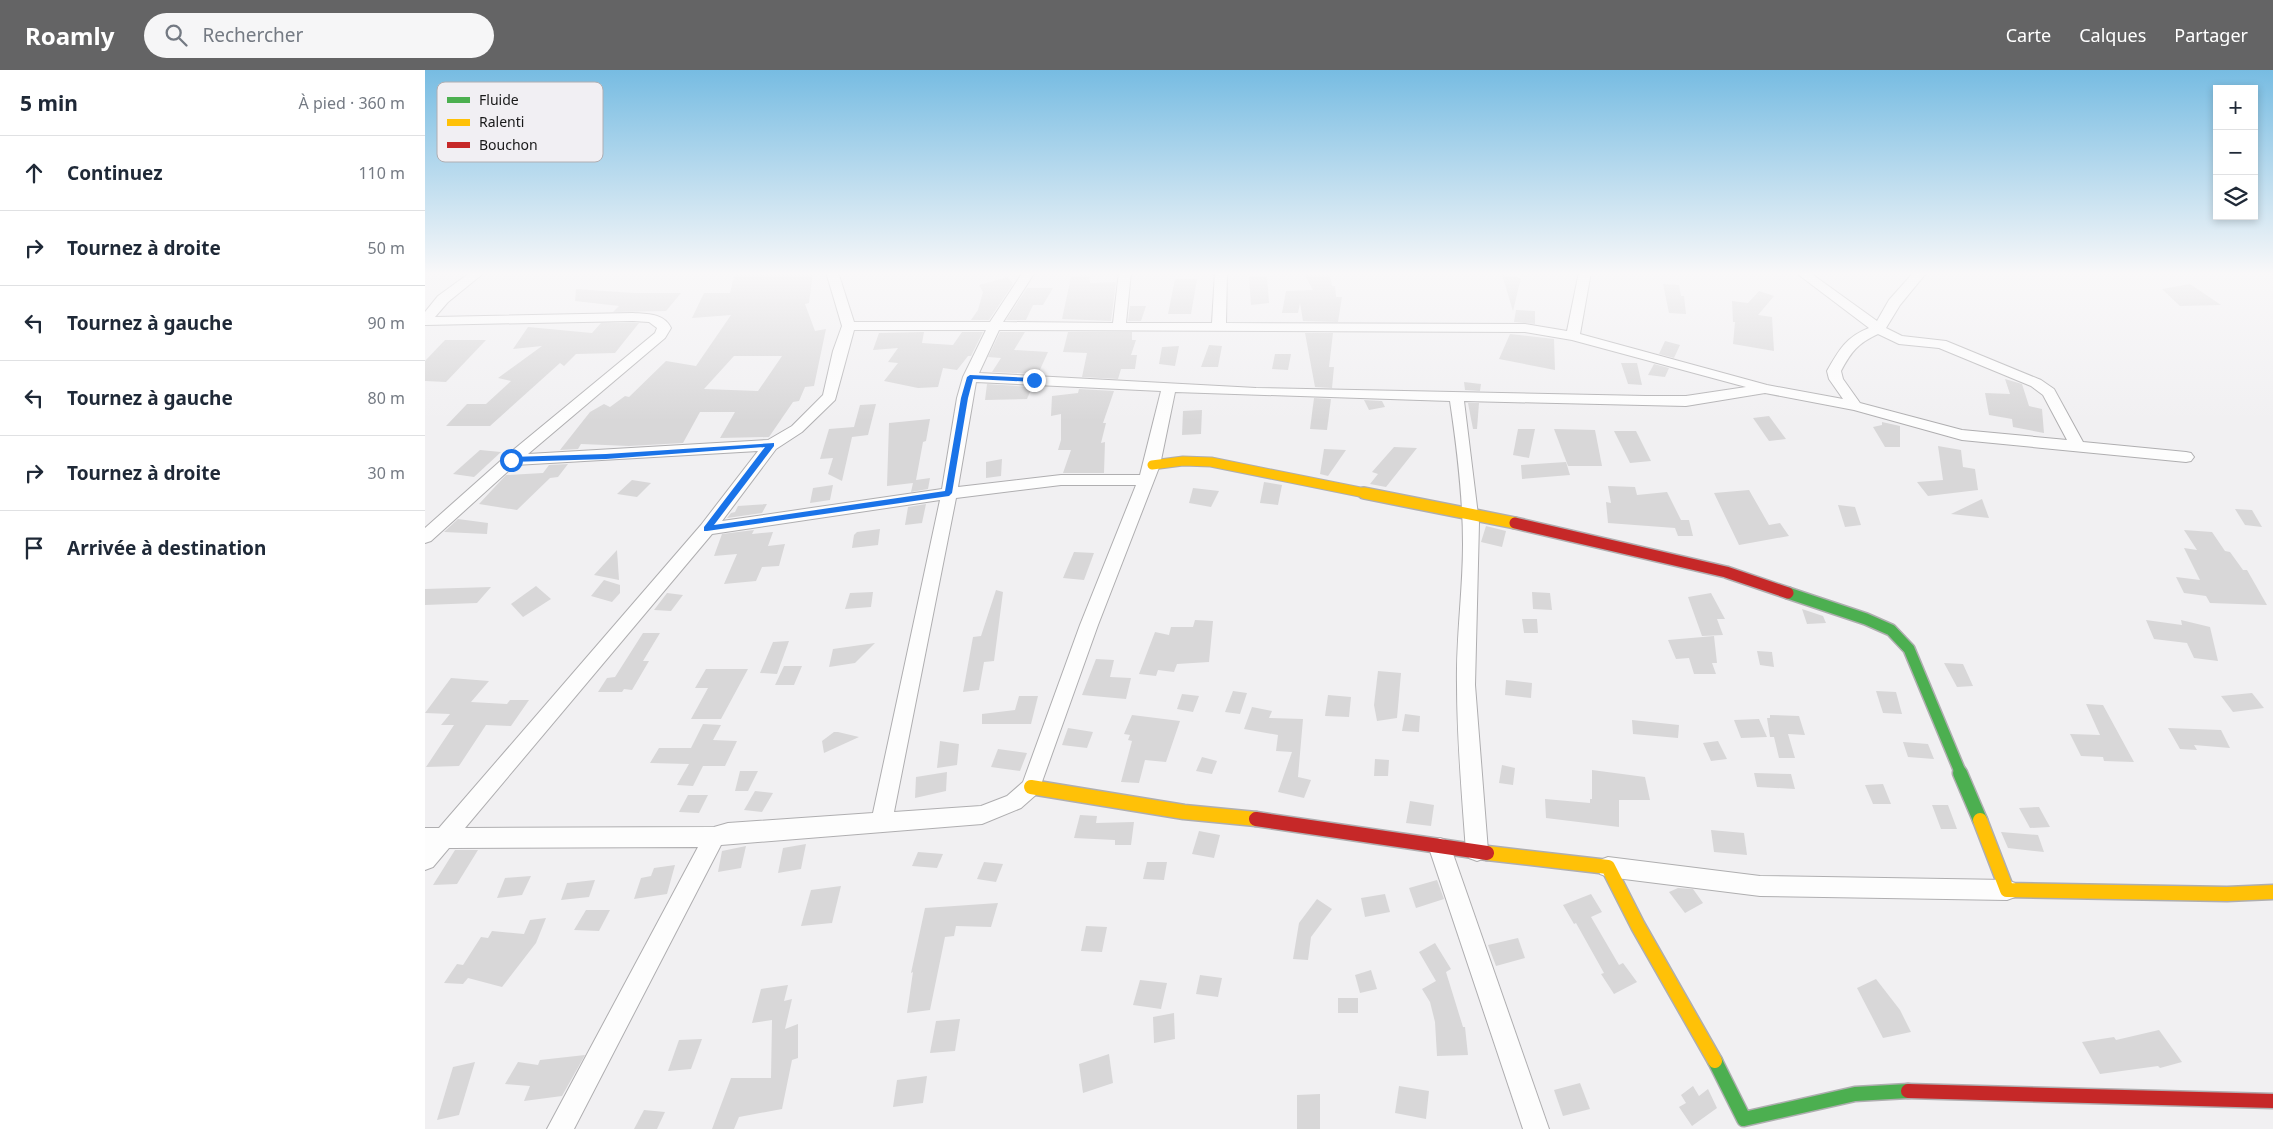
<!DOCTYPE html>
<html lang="fr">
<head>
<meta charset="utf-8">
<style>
  :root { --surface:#fff; --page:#f6f6f7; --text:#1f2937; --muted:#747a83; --line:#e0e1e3; --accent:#646465 }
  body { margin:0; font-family:"Noto Sans",sans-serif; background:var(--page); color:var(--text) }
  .controls { position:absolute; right:15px; top:15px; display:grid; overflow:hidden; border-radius:0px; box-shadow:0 2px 8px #0003 }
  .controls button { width:45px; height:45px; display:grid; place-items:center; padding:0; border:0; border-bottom:1px solid var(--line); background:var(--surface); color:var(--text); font:25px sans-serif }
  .stop { position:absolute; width:15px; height:15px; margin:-11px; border:4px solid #1a73e8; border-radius:50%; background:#fff }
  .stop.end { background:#1a73e8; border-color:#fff; box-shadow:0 1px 5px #0008 }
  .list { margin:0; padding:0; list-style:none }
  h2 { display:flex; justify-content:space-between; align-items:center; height:65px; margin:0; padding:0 20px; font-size:21px }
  h2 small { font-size:16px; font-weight:400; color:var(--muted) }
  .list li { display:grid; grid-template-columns:32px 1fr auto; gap:15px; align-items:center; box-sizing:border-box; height:75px; padding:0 20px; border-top:1px solid var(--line) }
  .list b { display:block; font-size:19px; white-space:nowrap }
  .list em { font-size:16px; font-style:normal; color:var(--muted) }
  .icon { flex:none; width:28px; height:28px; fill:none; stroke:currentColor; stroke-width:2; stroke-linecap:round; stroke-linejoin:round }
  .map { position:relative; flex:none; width:1848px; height:1059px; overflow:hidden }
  header { display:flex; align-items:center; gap:30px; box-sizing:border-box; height:70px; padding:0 25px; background:var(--accent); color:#fff }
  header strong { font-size:24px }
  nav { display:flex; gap:28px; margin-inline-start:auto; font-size:18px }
  .search { width:350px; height:45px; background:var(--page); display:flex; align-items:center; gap:12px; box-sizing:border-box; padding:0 18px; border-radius:28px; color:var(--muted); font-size:19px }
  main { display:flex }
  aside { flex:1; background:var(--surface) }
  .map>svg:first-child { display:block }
  .building { fill:#d8d7d8; fill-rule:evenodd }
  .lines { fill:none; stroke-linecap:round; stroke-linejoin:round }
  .street-casing { stroke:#afaeb0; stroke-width:2 }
  .fast-far1-casing { stroke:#afaeb0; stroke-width:14 }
  .fast-casing { stroke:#afaeb0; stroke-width:17 }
  .slow-far2-casing { stroke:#afaeb0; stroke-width:11 }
  .slow-far1-casing { stroke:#afaeb0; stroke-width:14 }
  .slow-casing { stroke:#afaeb0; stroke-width:17 }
  .jam-far1-casing { stroke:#afaeb0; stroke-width:14 }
  .jam-casing { stroke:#afaeb0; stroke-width:17 }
  .street { fill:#fdfdfd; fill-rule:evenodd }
  .fast-far1 { stroke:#4caf50; stroke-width:11 }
  .fast { stroke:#4caf50; stroke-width:14 }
  .slow-far2 { stroke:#ffc107; stroke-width:9 }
  .slow-far1 { stroke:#ffc107; stroke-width:11 }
  .slow { stroke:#ffc107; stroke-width:14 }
  .jam-far1 { stroke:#c62828; stroke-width:11 }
  .jam { stroke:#c62828; stroke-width:14 }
  .route { fill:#1a73e8 }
  .key { fill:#f1eff3; stroke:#b0aeb2; stroke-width:1 }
  .key-label { font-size:14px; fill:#181819 }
</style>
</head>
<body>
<header>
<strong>Roamly</strong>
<div class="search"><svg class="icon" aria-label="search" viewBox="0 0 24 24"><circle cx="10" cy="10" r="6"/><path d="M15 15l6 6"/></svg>Rechercher</div>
<nav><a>Carte</a><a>Calques</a><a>Partager</a></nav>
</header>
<main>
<aside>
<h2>5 min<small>À pied · 360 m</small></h2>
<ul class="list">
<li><svg class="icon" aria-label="ahead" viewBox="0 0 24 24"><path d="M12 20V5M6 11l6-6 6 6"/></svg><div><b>Continuez</b></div><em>110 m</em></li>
<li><svg class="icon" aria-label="right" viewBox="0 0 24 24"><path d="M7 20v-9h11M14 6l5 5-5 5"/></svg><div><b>Tournez à droite</b></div><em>50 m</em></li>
<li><svg class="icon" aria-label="left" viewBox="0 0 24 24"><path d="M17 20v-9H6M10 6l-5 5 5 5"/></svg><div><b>Tournez à gauche</b></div><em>90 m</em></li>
<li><svg class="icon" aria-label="left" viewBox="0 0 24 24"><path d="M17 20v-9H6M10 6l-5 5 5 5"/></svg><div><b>Tournez à gauche</b></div><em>80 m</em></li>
<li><svg class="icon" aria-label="right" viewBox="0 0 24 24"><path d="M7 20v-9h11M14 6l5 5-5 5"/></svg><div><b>Tournez à droite</b></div><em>30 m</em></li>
<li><svg class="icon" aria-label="arrive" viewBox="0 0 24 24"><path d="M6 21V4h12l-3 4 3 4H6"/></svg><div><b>Arrivée à destination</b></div></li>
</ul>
</aside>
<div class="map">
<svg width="1848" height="1059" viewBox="0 0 1848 1059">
  <rect width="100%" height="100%" fill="#f1f0f2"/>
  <g class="building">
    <path d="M310 202H388L384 233 380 234 390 261 401 259 389 316 380 317 374 331 368 332 344 367 295 368 310 342H275L258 373 204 376 156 374 153 379 135 380 165 342 179 334 185 337 200 326 204 327 241 291 271 296 306 245 267 248 279 223H305ZM309 286H357L333 321 279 319Z"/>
    <polygon points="878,202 904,202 907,216 910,216 911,227 917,227 913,252 878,251 875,233 873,243 857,243 861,221 888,220"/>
    <polygon points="664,204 665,213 691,212 686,251 637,249 646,207"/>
    <polygon points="1077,205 1096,208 1088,241"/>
    <polygon points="842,206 844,233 826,235 824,207"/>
    <polygon points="583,207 588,214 564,250 546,250 553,240 558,222 554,215"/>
    <polygon points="750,209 772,209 766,244 743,244"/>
    <polygon points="1238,214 1254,215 1256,226 1259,226 1261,244 1244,243"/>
    <polygon points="1765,214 1796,235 1755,236 1737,219"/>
    <polygon points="602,218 628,218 618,235 608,235 601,250 581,250"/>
    <polygon points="151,219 209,223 256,223 241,241 188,242 194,236 150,231"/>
    <polygon points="1334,221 1349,226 1333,245 1347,247 1349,281 1308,274 1310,252 1308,252 1307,231 1323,233"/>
    <polygon points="705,236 721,236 716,251 703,251"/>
    <polygon points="1091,240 1110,241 1110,254 1089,252"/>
    <polygon points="176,253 214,253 190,283 151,284 139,296 135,293 65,356 21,356 42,334 61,334 86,311 73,308 117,276 88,279 103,257 167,263"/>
    <polygon points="499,262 497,273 528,275 537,262 558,262 546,286 543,286 532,300 518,298 513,317 493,318 459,311 473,293 463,292 473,278 448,280 454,263"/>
    <polygon points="575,262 600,262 589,280 623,282 613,304 567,302 576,288 563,287"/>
    <polygon points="643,262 707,262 707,270 711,270 706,285 712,285 710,299 696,299 693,309 657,307 662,283 638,282"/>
    <polygon points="880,263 908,263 904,297 909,297 907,318 890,317"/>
    <polygon points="1085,264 1129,269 1130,300 1074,289"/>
    <polygon points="20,270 61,270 21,312 0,311 0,291"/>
    <polygon points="1240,271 1255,275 1249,288 1234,284"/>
    <polygon points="784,275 797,276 793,297 776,297"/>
    <polygon points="754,276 750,296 734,294 737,277"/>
    <polygon points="850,284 866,284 863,300 847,299"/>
    <polygon points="1196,293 1212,293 1217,315 1203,314"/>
    <polygon points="1229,294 1244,298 1240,307 1223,305"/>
    <polygon points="1580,309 1597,314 1604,336 1617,339 1619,363 1588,357 1587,349 1564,345 1560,323 1585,324"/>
    <polygon points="1039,312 1056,314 1055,321 1040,320"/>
    <polygon points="562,314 607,317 602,329 560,330"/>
    <polygon points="654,319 689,321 678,353 681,353 676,373 680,372 679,403 638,403 646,380 633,380 636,370 636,344 626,346 627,326 653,323"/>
    <polygon points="889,328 906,329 902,360 885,359"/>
    <polygon points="939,330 957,331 960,337 944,340"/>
    <polygon points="1043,333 1054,333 1052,359 1048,359"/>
    <polygon points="451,334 443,365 427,367 417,411 403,404 408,388 395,389 404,359 429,357 435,335"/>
    <polygon points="777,340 776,364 757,365 758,341"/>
    <polygon points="1344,346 1361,369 1344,371 1328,348"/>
    <polygon points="505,349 501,371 498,372 491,410 505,408 503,419 486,422 488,413 462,416 464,353"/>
    <polygon points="1457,352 1475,356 1475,377 1460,377 1448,357 1457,355"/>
    <polygon points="1093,359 1110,359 1104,388 1088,385"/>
    <polygon points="1129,359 1170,360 1177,396 1143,396"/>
    <polygon points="1189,361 1211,361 1226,391 1205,393"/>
    <polygon points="1513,376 1536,380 1538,397 1550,399 1553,420 1503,426 1492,412 1518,410"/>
    <polygon points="969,377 992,378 961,417 945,414 953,404 947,402"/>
    <polygon points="899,379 921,380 903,406 895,404"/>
    <polygon points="55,380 76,382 49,407 28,404"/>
    <polygon points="577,389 576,406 561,408 561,392"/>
    <polygon points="1141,392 1145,405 1097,409 1096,395"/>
    <polygon points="143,394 133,407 125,408 92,440 54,434 81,405 118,403 124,395"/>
    <polygon points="207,410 226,413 212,427 192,424"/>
    <polygon points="839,412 857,415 853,435 835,433"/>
    <polygon points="408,415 405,430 385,433 388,418"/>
    <polygon points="1183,416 1210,417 1212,425 1242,422 1256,450 1264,450 1268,466 1253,466 1250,458 1183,453 1181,432 1186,433"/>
    <polygon points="768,418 794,421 786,437 764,433"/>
    <polygon points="1324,420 1344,455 1355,453 1364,466 1314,475 1289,423"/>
    <polygon points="1557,429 1564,448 1526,444"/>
    <polygon points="342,434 337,443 302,448 306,443 310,442 313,436"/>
    <polygon points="501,434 497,453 480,455 483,437"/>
    <polygon points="1413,435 1430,437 1436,455 1420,457"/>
    <polygon points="1810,439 1827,440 1837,457 1820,455"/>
    <polygon points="33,449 63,453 62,464 19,462"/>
    <polygon points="1061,456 1081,461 1077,477 1056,472"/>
    <polygon points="455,459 453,475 427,478 429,465 432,462"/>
    <polygon points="329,460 327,464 348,462 343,476 360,474 354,496 337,497 331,511 299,514 312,484 289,486 297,464"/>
    <polygon points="1759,460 1787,462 1800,481 1805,482 1818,500 1822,500 1842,535 1785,533 1781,526 1759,523 1751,507 1775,510 1759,478 1772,480"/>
    <polygon points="192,480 194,510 169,505"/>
    <polygon points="649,482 669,483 659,510 638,508"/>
    <polygon points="179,510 195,515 195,523 187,532 166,526"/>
    <polygon points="111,516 126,529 98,547 86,534"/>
    <polygon points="66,517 52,533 0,535 0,519"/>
    <polygon points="571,520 578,522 569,591 559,592 554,620 538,622 548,567 556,566"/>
    <polygon points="448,522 446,537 420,539 425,523"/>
    <polygon points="1107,522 1125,523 1127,540 1108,539"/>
    <polygon points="242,523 258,525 246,541 229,540"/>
    <polygon points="1286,523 1300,549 1292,549 1298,565 1277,566 1263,527"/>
    <polygon points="1377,539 1398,546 1401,553 1382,554"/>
    <polygon points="1097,549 1112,549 1113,563 1099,563"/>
    <polygon points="770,550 788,551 784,592 752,594 749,602 733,600 731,606 714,604 730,562 744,565 746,557 768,557"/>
    <polygon points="1721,550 1757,555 1756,550 1785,557 1793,591 1769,588 1762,573 1729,569"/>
    <polygon points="218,563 235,563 218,591 224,591 207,620 199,619 197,622 173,622 182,608 190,607"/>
    <polygon points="1289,566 1292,593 1287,593 1291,604 1269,604 1264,588 1251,589 1243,570"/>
    <polygon points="364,571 352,604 335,603 348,572"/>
    <polygon points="450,573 430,593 404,597 408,579"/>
    <polygon points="1332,581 1347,582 1349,597 1335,595"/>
    <polygon points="671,589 689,590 685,607 706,608 701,629 657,625"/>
    <polygon points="1519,593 1538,594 1548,616 1532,617"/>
    <polygon points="359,596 377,596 369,615 350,615"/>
    <polygon points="281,599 323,599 296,649 266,649 283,618 270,618"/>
    <polygon points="953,601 976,603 972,648 952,651 949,635"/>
    <polygon points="26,608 64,611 46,632 82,634 85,630 104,630 86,656 61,655 34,696 1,697 29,655 16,655 25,644 0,643"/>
    <polygon points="1081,610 1107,613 1106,628 1080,625"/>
    <polygon points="808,621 822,623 815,644 800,642"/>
    <polygon points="1451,621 1471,622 1477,644 1458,643"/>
    <polygon points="1827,623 1839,638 1808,642 1796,626"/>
    <polygon points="757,624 774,626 768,642 752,639"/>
    <polygon points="903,625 926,627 924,647 900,646"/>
    <polygon points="594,626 613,626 606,654 557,654 557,644 590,640"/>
    <polygon points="1661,634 1678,635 1709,692 1679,691 1678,687 1656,686 1645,664 1675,665"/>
    <polygon points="827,637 847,641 844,648 878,649 873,707 886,710 879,728 853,722 867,682 851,681 853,665 819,659"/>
    <polygon points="980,644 995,646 994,662 977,661"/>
    <polygon points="707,645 755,651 741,692 720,690 714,713 696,712 707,671 703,670 705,665 699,664"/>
    <polygon points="1345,645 1374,646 1380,665 1363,664 1370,688 1354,688 1349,667 1345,667 1342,648 1345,648"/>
    <polygon points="1334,649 1342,667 1316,668 1309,650"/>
    <polygon points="1207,650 1254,655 1253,668 1208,664"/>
    <polygon points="278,654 296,655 288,670 312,671 300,696 278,696 268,716 252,715 264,694 225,693 234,678 266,678"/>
    <polygon points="643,658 668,662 662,678 637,675"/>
    <polygon points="1743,658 1796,660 1805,678 1769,675 1772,680 1755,679"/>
    <polygon points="409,662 413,662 434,667 399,683 397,671"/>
    <polygon points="515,671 534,674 532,695 512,698"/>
    <polygon points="1293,671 1302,689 1286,691 1278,673"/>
    <polygon points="1478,672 1503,674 1509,689 1483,687"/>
    <polygon points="573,679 602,683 595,701 566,697"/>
    <polygon points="777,687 792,691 787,704 771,701"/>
    <polygon points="950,689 964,690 963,706 949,706"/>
    <polygon points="1077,695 1090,698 1088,715 1074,713"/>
    <polygon points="1167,700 1220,707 1225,730 1194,730 1194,757 1121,748 1120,729 1165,733 1165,729 1167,729"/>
    <polygon points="315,701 333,701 323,721 310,721"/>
    <polygon points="522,702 521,721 490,728 491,707"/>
    <polygon points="1329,703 1366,704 1370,719 1332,717"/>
    <polygon points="1458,714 1466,734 1448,734 1440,715"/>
    <polygon points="330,721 348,723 337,742 319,740"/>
    <polygon points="263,725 283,725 274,743 254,742"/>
    <polygon points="985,731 1009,735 1006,756 981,753"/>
    <polygon points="1507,735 1523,735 1532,759 1516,759"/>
    <polygon points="1614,737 1625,757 1605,758 1594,738"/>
    <polygon points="655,745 672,746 671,753 709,752 706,775 690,775 690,770 649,768"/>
    <polygon points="1286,760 1319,763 1322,785 1289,782"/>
    <polygon points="774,761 795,765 789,788 767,784"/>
    <polygon points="1576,762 1613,765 1619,782 1583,778"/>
    <polygon points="381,774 376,799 353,803 358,778"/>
    <polygon points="321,776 316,798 293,802 297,781"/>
    <polygon points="30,780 53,780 32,814 8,815"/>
    <polygon points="493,782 518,784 512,798 487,796"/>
    <polygon points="559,792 578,794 571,812 552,809"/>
    <polygon points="722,792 742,792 739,810 718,809"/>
    <polygon points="250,795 242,824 209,829 216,808 226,806 229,798"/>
    <polygon points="106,806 97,825 72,828 80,808"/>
    <polygon points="170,810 164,827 136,830 142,813"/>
    <polygon points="1012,810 1019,829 991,838 984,818"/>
    <polygon points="416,816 407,853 376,856 386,820"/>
    <polygon points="1253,818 1268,819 1278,833 1260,843 1244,822"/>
    <polygon points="960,824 965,842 940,847 936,828"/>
    <polygon points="1166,824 1177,842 1166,847 1194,895 1198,893 1212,912 1189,924 1176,904 1179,903 1151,853 1149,854 1138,835"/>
    <polygon points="892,829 907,839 886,867 883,890 868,889 874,853"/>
    <polygon points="573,833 566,857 531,856 529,866 520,867 505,940 482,943 488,902 486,903 500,838"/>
    <polygon points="161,840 185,840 174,861 149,860"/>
    <polygon points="121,848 111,873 77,917 43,908 38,914 19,913 32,894 38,895 56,867 63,868 67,861 99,864 105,850"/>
    <polygon points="661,856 682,857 677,882 656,881"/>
    <polygon points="1093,868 1100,888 1071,896 1063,875"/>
    <polygon points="1010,873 1026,899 1021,902 1038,957 1040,957 1043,985 1012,986 1010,952 1005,932 997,919 1011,911 994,882"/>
    <polygon points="946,900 952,919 935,923 930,905"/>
    <polygon points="775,905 797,908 793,927 771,924"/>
    <polygon points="1451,909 1475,940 1486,962 1458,968 1432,918"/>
    <polygon points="715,910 742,913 736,939 708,935"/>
    <polygon points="363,915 359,931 367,929 360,959 373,954 373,988 367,990 357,1039 314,1047 309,1059 287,1059 306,1008 346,1008 347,950 327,953 336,919"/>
    <rect x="913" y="928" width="20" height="15"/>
    <polygon points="749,943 750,969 729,973 728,947"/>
    <polygon points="535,949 530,981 505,983 511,951"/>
    <polygon points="1734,960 1757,992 1735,998 1733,996 1675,1004 1657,972 1689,967 1691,970"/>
    <polygon points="277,969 266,999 243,1001 254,970"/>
    <polygon points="684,984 688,1013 658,1023 654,994"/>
    <polygon points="160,985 137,1026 99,1031 105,1016 80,1014 93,992 113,995 115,990"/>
    <polygon points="50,992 34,1045 12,1050 28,997"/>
    <polygon points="502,1006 498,1033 468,1037 472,1010"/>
    <polygon points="1155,1013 1165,1039 1138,1046 1129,1020"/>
    <polygon points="974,1016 1004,1021 1001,1049 970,1043"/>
    <polygon points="1268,1016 1274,1026 1283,1019 1292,1038 1267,1056 1254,1037 1261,1033 1256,1025"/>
    <polygon points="895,1024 895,1059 872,1059 872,1025"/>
    <polygon points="219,1040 240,1042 232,1059 209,1059"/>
  </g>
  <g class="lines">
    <g class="street-casing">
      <g id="street">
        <path d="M46 202H60L23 232 10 247 208 243C222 244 239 243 246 258L240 268 103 384 343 370 367 356 398 325 408 281 417 256 401 202H413L429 252H565L598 202H610L578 252 688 253 694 202H706L701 253H787L790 202H802L801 253 1100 254 1142 261 1154 202H1166L1155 264 1342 315 1418 329 1404 309 1402 301C1414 280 1421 267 1444 258L1370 202H1384L1452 251 1464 230 1489 202H1502L1475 235 1461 258 1477 266 1521 271 1616 310 1629 319 1658 372 1761 382 1766 383 1769 387 1766 391 1761 392 1537 370 1429 340 1340 323 1261 336 1039 331 1054 453 1050 615 1063 781 1060 788 1052 791 1044 788 1041 781C1037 726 1032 670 1032 614 1031 568 1038 521 1038 474 1038 426 1032 378 1025 331L750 322 735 395 673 555 613 723 596 738 557 754 296 775 149 1059H122L273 777 24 778 8 797 0 800V758H14L276 455 333 381 90 395 6 471 0 473V458L81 386 230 263 232 258 224 252 208 251 0 255V242L13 226ZM429 260H561L538 307 532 328 517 419 297 451 351 379 377 362 410 330ZM574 260 1100 262 1147 270 1321 317 1261 326H1221L831 318 554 303ZM1453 264 1474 274 1514 278 1606 316 1618 325 1642 370 1537 360 1435 333 1418 309 1416 301C1426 282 1433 273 1453 264ZM551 312 736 321 715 405H636L533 417ZM636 415H711L655 555 598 712 582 726 556 736 469 742 531 428ZM515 430 448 743 303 753 289 757 40 758 287 464Z"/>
        <polygon points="1015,768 1023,771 1026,778 1124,1059 1098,1059 1004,778 1007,771"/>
        <polygon points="1183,787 1335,806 1582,810 1590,813 1593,820 1590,827 1582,830 1335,826 1183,807 1175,804 1172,797 1175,790"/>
      </g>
    </g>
    <g class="fast-far1-casing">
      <polyline id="fast-far1" points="1363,523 1441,549 1466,560 1484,579 1536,704"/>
    </g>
    <g class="fast-casing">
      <g id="fast">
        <polyline points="1535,703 1555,750"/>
        <polyline points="1290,991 1319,1049 1430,1024 1483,1021"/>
      </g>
    </g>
    <g class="slow-far2-casing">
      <polyline id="slow-far2" points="727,395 758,391 786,392 945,424"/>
    </g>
    <g class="slow-far1-casing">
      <polyline id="slow-far1" points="939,423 1090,453"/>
    </g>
    <g class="slow-casing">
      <g id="slow">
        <polyline points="606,717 759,742 831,749"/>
        <polyline points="1555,750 1582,820 1802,824 1848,822"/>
        <polyline points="1062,783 1183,797 1213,856 1290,991"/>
      </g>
    </g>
    <g class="jam-far1-casing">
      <polyline id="jam-far1" points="1090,453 1301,502 1363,523"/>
    </g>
    <g class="jam-casing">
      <g id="jam">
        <polyline points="831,749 1062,783"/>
        <polyline points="1483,1021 1848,1031"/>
      </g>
    </g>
    <use href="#street" class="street"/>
    <use href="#fast-far1" class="fast-far1"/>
    <use href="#fast" class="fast"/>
    <use href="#slow-far2" class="slow-far2"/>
    <use href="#slow-far1" class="slow-far1"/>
    <use href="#slow" class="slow"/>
    <use href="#jam-far1" class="jam-far1"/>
    <use href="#jam" class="jam"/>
  </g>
  <linearGradient id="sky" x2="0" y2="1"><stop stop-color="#77bce2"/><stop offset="0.58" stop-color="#f9f8f9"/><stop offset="1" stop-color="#f9f8f9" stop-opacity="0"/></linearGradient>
  <rect width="1848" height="351" fill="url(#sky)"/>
  <polygon class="route" points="545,305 609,308 612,310 609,312 548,309 543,328 527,423 524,426 282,461 279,461 279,457 340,377 181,389 86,392 83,390 86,387 181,384 349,373 349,376 289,455 520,421 536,328 542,307"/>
  <rect x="12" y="12" width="166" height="80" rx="8" class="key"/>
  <rect x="22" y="27" width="23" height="6" fill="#4caf50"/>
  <rect x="22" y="49" width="23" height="7" fill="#ffc107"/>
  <rect x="22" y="72" width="23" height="6" fill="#c62828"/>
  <g class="key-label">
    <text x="54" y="35">Fluide</text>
    <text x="54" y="57">Ralenti</text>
    <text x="54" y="80">Bouchon</text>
  </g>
</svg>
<div class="controls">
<button>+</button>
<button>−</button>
<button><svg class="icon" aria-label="layers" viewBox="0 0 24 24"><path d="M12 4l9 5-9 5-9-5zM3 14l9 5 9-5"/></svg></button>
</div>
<div class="stop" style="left:86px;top:390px"></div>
<div class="stop end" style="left:609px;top:310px"></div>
</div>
</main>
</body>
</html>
